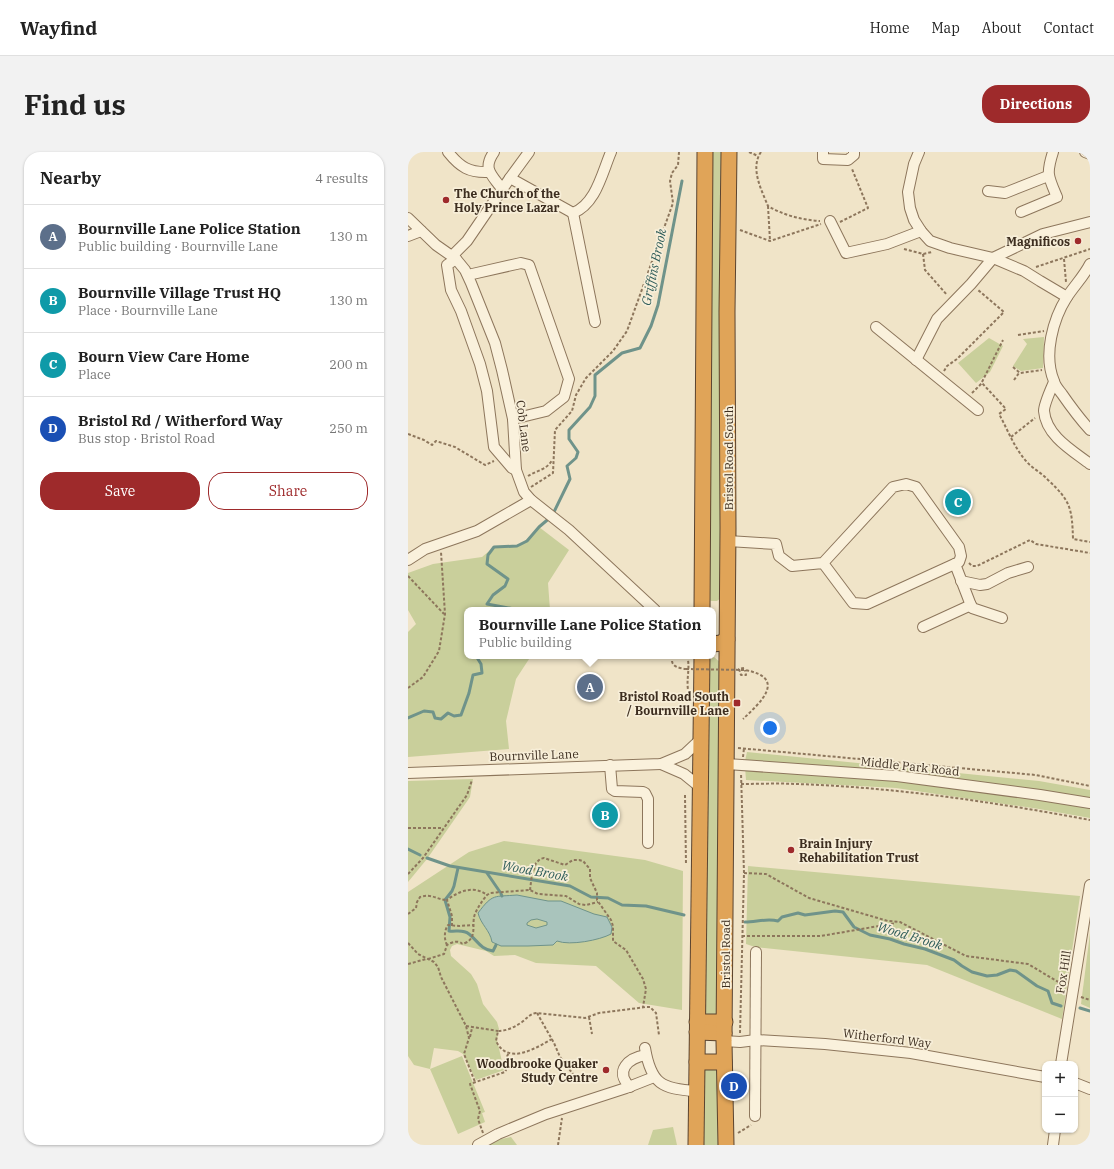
<!DOCTYPE html>
<html lang="en">
<head>
<meta charset="utf-8">
<style>
  :root { --surface:#fff; --page:#f2f2f2; --text:#222; --muted:#767676; --line:#e0e0e0; --accent:#9e2a2b }
  body { margin:0; font-family:"IBM Plex Serif",serif; background:var(--page); color:var(--text) }
  .controls { position:absolute; right:12px; bottom:12px; display:grid; overflow:hidden; border-radius:8px; box-shadow:0 1px 3px #0004 }
  .controls button { width:36px; height:36px; display:grid; place-items:center; padding:0; border:0; border-bottom:1px solid var(--line); background:var(--surface); color:var(--text); font:20px sans-serif }
  .you { position:absolute; left:362px; top:576px; width:14px; height:14px; margin:-10px; border:3px solid #fff; border-radius:50%; background:#1a73e8; box-shadow:0 0 0 6px #1a73e833 }
  .badge { display:grid; place-items:center; width:26px; height:26px; border-radius:50%; background:var(--accent); color:#fff; font-size:13px; font-weight:700 }
  .pin { position:absolute; translate:-50% -50%; border:2px solid #fff; box-shadow:0 1px 4px #0006 }
  .popup { position:absolute; left:56px; top:455px; width:252px; height:52px; box-sizing:border-box; display:grid; place-content:center; border-radius:8px; background:var(--surface); filter:drop-shadow(0 1px 3px #0005); font-size:13px; white-space:nowrap; color:var(--muted) }
  .popup b { font-size:15px; color:var(--text) }
  .popup::after { content:''; position:absolute; left:50%; top:100%; margin-left:-8px; border:8px solid transparent; border-top-color:var(--surface) }
  .list { margin:0; padding:0; list-style:none }
  h2 { display:flex; justify-content:space-between; align-items:center; height:52px; margin:0; padding:0 16px; font-size:17px }
  h2 small { font-size:13px; font-weight:400; color:var(--muted) }
  .list li { display:grid; grid-template-columns:26px 1fr auto; gap:12px; align-items:center; box-sizing:border-box; height:64px; padding:0 16px; border-top:1px solid var(--line) }
  .list b { display:block; font-size:15px; white-space:nowrap }
  .list p { margin:0; font-size:13px; white-space:nowrap; color:var(--muted) }
  .list em { font-size:13px; font-style:normal; color:var(--muted) }
  .actions { display:flex; gap:8px; padding:12px 16px }
  .actions a { flex:1; padding:9px 0; border:1px solid var(--accent); border-radius:16px; text-align:center; font-size:14px; color:var(--accent) }
  .actions .main { background:var(--accent); color:#fff }
  .map { position:relative; flex:none; width:682px; height:993px; overflow:hidden; border-radius:16px }
  header { display:flex; align-items:center; gap:24px; box-sizing:border-box; height:56px; padding:0 20px; background:var(--surface); border-bottom:1px solid var(--line) }
  header strong { font-size:19px }
  nav { display:flex; gap:22px; margin-inline-start:auto; font-size:14px }
  .intro { display:flex; align-items:center; justify-content:space-between; box-sizing:border-box; height:96px; padding:0 24px }
  h1 { margin:0; font-size:28px }
  .button { padding:10px 18px; border-radius:16px; background:var(--accent); color:#fff; font-size:14px; font-weight:700 }
  main { display:flex; gap:24px; padding:0 24px }
  aside { flex:1; background:var(--surface); border-radius:16px; box-shadow:0 1px 3px #0004 }
  .map>svg:first-child { display:block }
  .green { fill:#c9cf9b }
  .water { fill:#a9c4bc; stroke:#6f938a; fill-rule:evenodd }
  .lines { fill:none; stroke-linecap:round; stroke-linejoin:round }
  .stream { stroke:#6f938a; stroke-width:3 }
  .minor-casing { stroke:#8d765c; stroke-width:12 }
  .highway-casing { stroke:#5b4430; stroke-width:17 }
  .path { stroke:#8d765c; stroke-width:2; stroke-dasharray:3 2; stroke-linecap:butt }
  .minor { stroke:#faf1dc; stroke-width:10 }
  .highway { stroke:#e0a458; stroke-width:15 }
  .path-bridge { stroke:#8d765c; stroke-width:2; stroke-dasharray:3 2; stroke-linecap:butt }
  .poi-dot { fill:#9e2a2b; stroke:#f7eed8; stroke-width:1.5 }
  .labels { text-anchor:middle; dominant-baseline:central; stroke-width:3.5; stroke-linejoin:round; paint-order:stroke }
  .poi-label { font-size:12px; font-weight:bold; fill:#3d2e20; stroke:#f7eed8; text-anchor:end }
  .street-label { font-size:12px; fill:#3d2e20; stroke:#f7eed8 }
  .water-label { font-size:13px; font-style:italic; fill:#2f5d5a; stroke:#f7eed8 }
</style>
</head>
<body>
<header>
<strong>Wayfind</strong>
<nav><a>Home</a><a>Map</a><a>About</a><a>Contact</a></nav>
</header>
<div class="intro"><h1>Find us</h1><a class="button">Directions</a></div>
<main>
<aside>
<h2>Nearby<small>4 results</small></h2>
<ul class="list">
<li><span class="badge" style="background:#5c6f8a">A</span><div><b>Bournville Lane Police Station</b><p>Public building · Bournville Lane</p></div><em>130 m</em></li>
<li><span class="badge" style="background:#0f9aa8">B</span><div><b>Bournville Village Trust HQ</b><p>Place · Bournville Lane</p></div><em>130 m</em></li>
<li><span class="badge" style="background:#0f9aa8">C</span><div><b>Bourn View Care Home</b><p>Place</p></div><em>200 m</em></li>
<li><span class="badge" style="background:#1a4fb4">D</span><div><b>Bristol Rd / Witherford Way</b><p>Bus stop · Bristol Road</p></div><em>250 m</em></li>
</ul>
<div class="actions"><a class="main">Save</a><a>Share</a></div>
</aside>
<div class="map">
<svg width="682" height="993" viewBox="0 0 682 993">
  <rect width="100%" height="100%" fill="#f0e4c8"/>
  <g class="green">
    <polygon points="300,0 315,0 314,445 309,449 303,449 298,445"/>
    <polygon points="636,185 635,216 613,219 605,214 619,192 615,187"/>
    <polygon points="581,186 595,194 582,220 568,231 550,211"/>
    <path d="M131 375 161 398 140 431 142 458H59V504H123L108 527 98 569 101 597 0 605V480L8 472 0 458V421L25 412 74 405 86 395C112 394 113 395 131 375Z"/>
    <polygon points="306,505 313,511 313,864 293,864 300,509"/>
    <polygon points="339,600 631,629 682,638 682,649 337,609"/>
    <polygon points="337,615 495,628 682,654 682,666 631,657 488,636 338,628"/>
    <polygon points="65,627 62,645 19,707 0,730 0,629"/>
    <polygon points="96,689 237,708 275,719 274,858 231,851 188,814 128,811 107,803 86,804 78,799 49,792 44,794 42,798 43,804 63,822 69,832 75,852 89,870 91,877 89,888 96,918 68,928 55,902 50,899 26,896 22,917 54,904 77,960 74,961 77,970 50,982 22,917 6,913 0,904 0,740 61,700"/>
    <polygon points="340,714 672,744 654,867 519,813 347,795 338,792"/>
    <polygon points="682,781 682,856 673,852"/>
    <polygon points="310,917 312,993 294,993 294,918"/>
    <polygon points="265,975 269,993 240,993 245,978"/>
    <polygon points="103,985 109,993 63,993"/>
  </g>
  <path class="water" d="M109 743 140 749H153L186 762 199 765 204 775 203 782C192 788 162 794 149 789L145 793 120 794H93L84 790C82 778 73 773 70 761 85 741 86 745 109 743ZM129 767 139 770V773L128 776 119 773V771L123 768Z"/>
  <g class="lines">
    <g class="stream">
      <polyline points="106,458 106,457 79,452 85,443 97,434 100,427 79,412 80,403 86,395 109,394 119,389 131,375 144,364 162,327 159,314 168,306 170,300 161,287 161,278 182,255 187,244 187,223 214,201 232,196 243,174 250,153 274,29"/>
      <polyline points="0,566 16,559 25,560 27,566 33,567 40,561 46,564 53,563 61,541 65,523 74,521 73,512 68,504"/>
      <polyline points="0,697 12,703"/>
      <polyline points="19,706 42,714 162,734 183,745 200,746 214,753 238,754 276,763"/>
      <path d="M50 716 46 734 44 739 37 748 42 765 41 779C48 780 55 777 61 782 70 789 72 797 85 799L88 793"/>
      <polyline points="79,721 92,740"/>
      <polyline points="93,742 94,744"/>
      <path d="M337 770C348 770 359 766 370 769L374 765 390 761 397 763 427 759 435 760 446 775 462 783 482 787 496 792 517 797 546 808 554 814 564 820 579 824 589 823 602 818 608 819 629 834 640 839 644 851 653 854"/>
      <polyline points="672,856 682,859"/>
    </g>
    <g class="minor-casing">
      <g id="minor">
        <path d="M40 0C52 15 61 21 81 20"/>
        <path d="M86 0C74 17 84 23 94 37"/>
        <polyline points="415,0 415,7 440,8 446,3 446,0"/>
        <polyline points="511,0 506,12 500,40 502,56 506,68 513,79 522,89 542,96 585,106 616,119 632,129 659,145"/>
        <polyline points="677,0 682,2"/>
        <path d="M102 26 165 61C188 52 194 21 203 0"/>
        <polyline points="580,39 597,41 640,24"/>
        <path d="M613 60 649 45C640 24 638 22 645 0"/>
        <polyline points="165,61 187,170"/>
        <polyline points="0,66 28,93 48,107 57,118 63,131 87,191 94,218 105,267 108,318 116,340 123,348 161,378 247,458"/>
        <polyline points="422,69 438,101 479,92 513,79"/>
        <polyline points="0,84 13,79"/>
        <polyline points="44,104 59,89 102,26 121,0"/>
        <polyline points="48,107 39,113 43,138 53,159 72,212 79,239 86,295 104,316 108,318"/>
        <path d="M682 112C676 124 667 133 659 145 645 167 635 203 646 229 647 234 651 238 654 242 663 255 672 267 682 278"/>
        <polyline points="60,123 113,111 121,113 161,227 156,245 138,259 105,267"/>
        <polyline points="468,175 570,258"/>
        <polyline points="508,208 529,167 563,132 585,106 635,82 682,70"/>
        <path d="M646 230C643 237 636 252 636 259 638 284 665 299 682 312"/>
        <polyline points="320,389 368,392 371,404 384,414 415,411 445,451 459,452 551,410 553,404 551,395 508,335 498,332 485,335 415,411"/>
        <polyline points="0,408 17,397 69,379 123,348"/>
        <polyline points="547,412 564,456 594,466"/>
        <polyline points="553,429 572,433 579,432 600,421 620,415"/>
        <polyline points="515,475 563,453"/>
        <polyline points="253,612 276,622 292,635"/>
        <polyline points="319,612 489,624 632,643 682,651"/>
        <polyline points="202,613 204,637 207,639 235,640 237,641 240,647 240,691"/>
        <polyline points="0,621 253,612 277,602 293,587"/>
        <polyline points="316,889 332,890 348,888 417,892 503,901 637,925"/>
        <path d="M237 896C243 932 254 937 288 939"/>
        <polyline points="653,912 682,733"/>
        <polyline points="667,931 682,937"/>
        <path d="M222 935C206 919 220 906 238 903"/>
        <polyline points="347,964 348,800"/>
        <polyline points="70,993 90,982 138,962 218,936 246,925"/>
        <polyline points="645,993 647,978"/>
      </g>
    </g>
    <g class="highway-casing">
      <g id="highway">
        <polyline points="294,458 297,0"/>
        <polyline points="305,492 313,491 319,487"/>
        <polyline points="289,870 317,870"/>
        <polyline points="289,880 316,881"/>
        <polyline points="289,910 316,910"/>
        <polyline points="288,993 294,504"/>
        <polyline points="318,993 316,889 320,376 319,160 321,0"/>
      </g>
    </g>
    <g class="path">
      <polyline points="341,0 350,4"/>
      <path d="M353 0C342 16 353 37 360 54 375 63 394 68 412 69"/>
      <polyline points="360,54 362,89"/>
      <polyline points="432,70 460,56 444,17"/>
      <polyline points="332,78 362,89 413,72"/>
      <polyline points="496,97 515,102 524,100"/>
      <polyline points="515,102 517,118 539,143"/>
      <polyline points="656,107 658,130"/>
      <polyline points="628,115 682,97"/>
      <polyline points="610,183 636,179"/>
      <polyline points="605,215 612,221 634,218"/>
      <polyline points="536,219 539,214 549,207 596,160 570,138"/>
      <polyline points="606,228 611,221"/>
      <polyline points="574,230 595,188"/>
      <path d="M564 241 574 231 598 257 591 262C600 278 606 296 619 310 625 317 634 321 640 328 663 349 664 357 665 387L682 390"/>
      <polyline points="0,282 16,288 24,293 28,289 47,295 77,313 86,309"/>
      <polyline points="603,285 627,266"/>
      <path d="M120 324C128 319 140 317 144 308"/>
      <polyline points="123,335 145,321 147,278 164,259 168,243 178,226 205,199 219,179 265,51 262,29 264,21 270,13 271,0"/>
      <polyline points="561,411 564,414 569,414 622,388 628,392 682,401"/>
      <polyline points="0,424 36,462"/>
      <path d="M265 504C261 514 270 516 278 517"/>
      <path d="M279 504C283 516 277 529 281 542"/>
      <polyline points="336,516 331,517 333,523 338,523 337,518"/>
      <polyline points="0,536 15,525 31,499 37,462 33,400"/>
      <polyline points="330,596 628,623 682,634"/>
      <polyline points="335,605 336,596"/>
      <path d="M333 632C351 632 370 631 388 632 485 635 586 650 682 668"/>
      <polyline points="277,643 278,713"/>
      <polyline points="0,676 35,676"/>
      <polyline points="336,721 358,722 401,746 480,769 492,770 558,804 620,812 657,834"/>
      <polyline points="0,722 15,706 59,643 64,628"/>
      <polyline points="122,738 124,722 128,711 132,707 136,706 157,713 165,708 171,708 175,709 182,717 182,726 189,741 189,748 203,768 205,774 205,789 218,798 235,827 238,837 235,855"/>
      <path d="M0 762 8 756 9 750 12 745C24 741 29 748 39 748"/>
      <path d="M44 774V764L39 748C51 739 66 733 79 743"/>
      <polyline points="334,784 413,784 488,771"/>
      <polyline points="0,791 10,802 26,810 30,815 33,825 58,874 61,886 56,902 67,930"/>
      <path d="M39 793C36 787 36 779 40 773L51 774 66 773"/>
      <path d="M20 807 36 802 39 793C42 791 47 789 51 790 55 791 53 793 57 791 70 786 63 771 67 762 70 755 74 749 79 743L82 741 122 738 130 742 158 744 171 752 178 753 190 750"/>
      <polyline points="0,812 18,807"/>
      <polyline points="673,845 682,848"/>
      <polyline points="129,861 146,891 152,905 168,926"/>
      <polyline points="181,865 184,882"/>
      <polyline points="58,874 90,879"/>
      <polyline points="332,881 336,721 333,621"/>
      <polyline points="62,885 64,876"/>
      <path d="M144 887C128 896 100 914 88 889L90 879C99 879 107 875 114 870 119 866 122 862 128 861L177 866 191 861 238 855H242L248 861 251 883"/>
      <polyline points="75,981 70,967 72,959 62,932 97,920 98,918 97,909 101,900"/>
      <polyline points="330,981 343,973"/>
      <polyline points="150,993 154,966"/>
    </g>
    <use href="#minor" class="minor"/>
    <use href="#highway" class="highway"/>
    <path class="path-bridge" d="M278 517 337 518C380 526 352 551 335 567"/>
  </g>
  <g class="poi-dot">
    <circle cx="38" cy="48" r="4"/>
    <circle cx="670" cy="89" r="4"/>
    <rect x="325" y="547" width="8" height="8" rx="2"/>
    <circle cx="383" cy="698" r="4"/>
    <circle cx="198" cy="918" r="4"/>
  </g>
  <g class="labels">
    <g class="poi-label">
      <text x="46" y="41" text-anchor="start">The Church of the<tspan x="46" dy="14">Holy Prince Lazar</tspan></text>
      <text x="662" y="89">Magnificos</text>
      <text x="321" y="544">Bristol Road South<tspan x="321" dy="14">/ Bournville Lane</tspan></text>
      <text x="391" y="691" text-anchor="start">Brain Injury<tspan x="391" dy="14">Rehabilitation Trust</tspan></text>
      <text x="190" y="911">Woodbrooke Quaker<tspan x="190" dy="14">Study Centre</tspan></text>
    </g>
    <g class="street-label">
      <text transform="translate(116 274) rotate(83)">Cob Lane</text>
      <text transform="translate(320 306) rotate(-90)">Bristol Road South</text>
      <text transform="translate(126 603) rotate(-2)">Bournville Lane</text>
      <text transform="translate(502 614) rotate(6)">Middle Park Road</text>
      <text transform="translate(317 802) rotate(-90)">Bristol Road</text>
      <text transform="translate(655 820) rotate(-81)">Fox Hill</text>
      <text transform="translate(479 886) rotate(7)">Witherford Way</text>
    </g>
    <g class="water-label">
      <text transform="translate(246 115) rotate(-78)">Griffins Brook</text>
      <text transform="translate(127 719) rotate(10)">Wood Brook</text>
      <text transform="translate(502 784) rotate(17)">Wood Brook</text>
    </g>
  </g>
</svg>
<div class="controls">
<button>+</button>
<button>−</button>
</div>
<div class="you"></div>
<div class="pin badge" style="left:182px;top:535px;background:#5c6f8a">A</div>
<div class="popup"><b>Bournville Lane Police Station</b>Public building</div>
<div class="pin badge" style="left:197px;top:663px;background:#0f9aa8">B</div>
<div class="pin badge" style="left:550px;top:350px;background:#0f9aa8">C</div>
<div class="pin badge" style="left:326px;top:934px;background:#1a4fb4">D</div>
</div>
</main>
</body>
</html>
